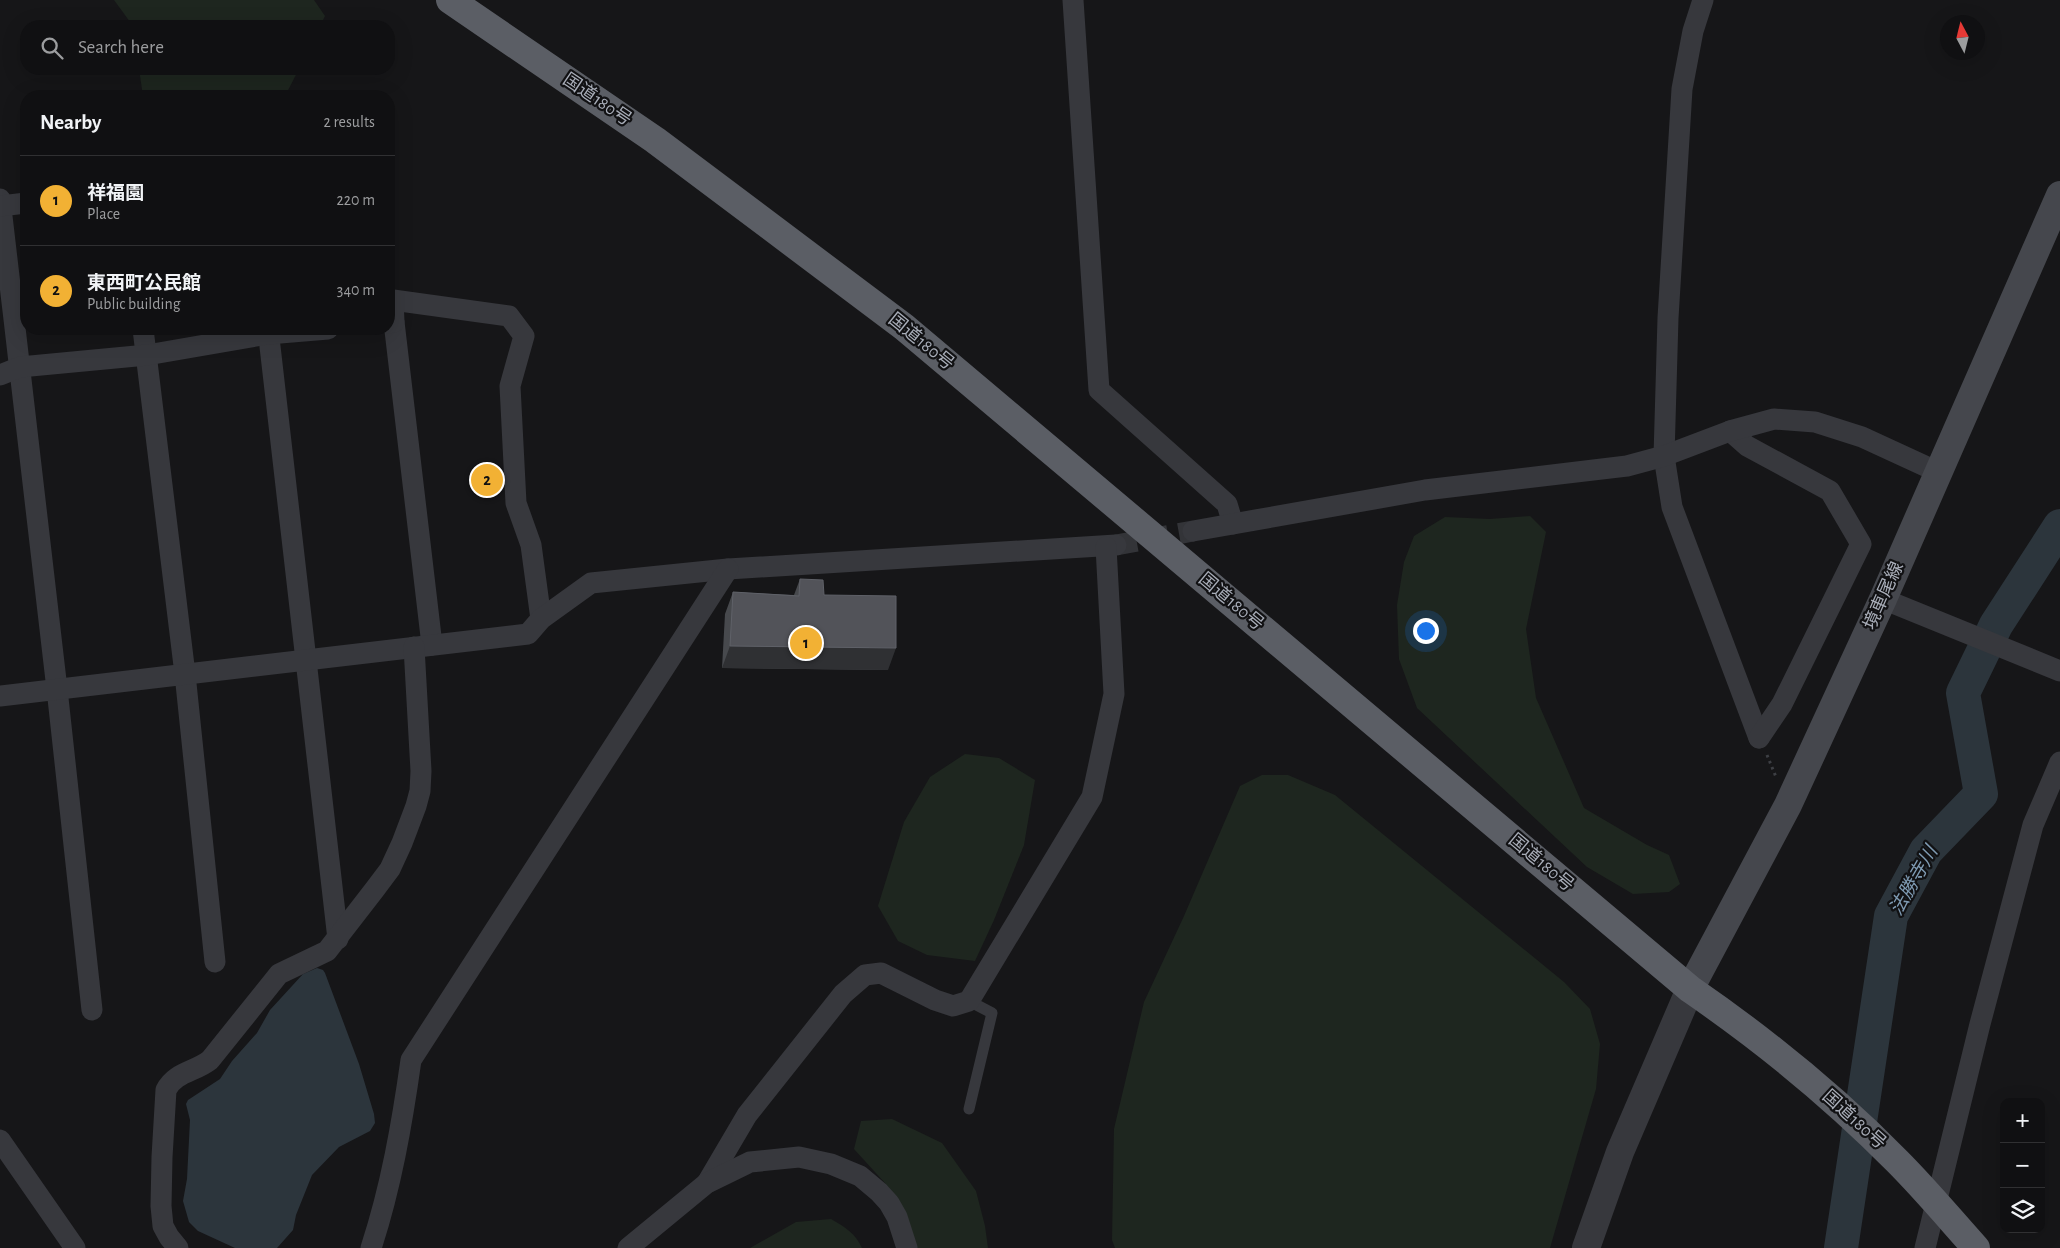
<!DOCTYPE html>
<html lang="en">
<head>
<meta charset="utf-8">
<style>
  :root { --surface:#101012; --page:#1e1e20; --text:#f1f3f6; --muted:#9c9d9f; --line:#303032; --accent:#f2b134 }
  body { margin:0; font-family:"Alegreya Sans","Noto Sans JP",sans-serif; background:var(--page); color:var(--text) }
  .controls { position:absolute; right:15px; bottom:15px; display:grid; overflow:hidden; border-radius:10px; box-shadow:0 5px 20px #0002 }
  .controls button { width:45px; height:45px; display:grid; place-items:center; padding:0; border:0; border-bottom:1px solid var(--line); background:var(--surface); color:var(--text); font:25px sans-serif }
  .compass { position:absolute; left:1940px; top:15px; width:45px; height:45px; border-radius:50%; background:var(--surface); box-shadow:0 5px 20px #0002; rotate:353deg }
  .you { position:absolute; left:1425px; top:630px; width:18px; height:18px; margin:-12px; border:4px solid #fff; border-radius:50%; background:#1a73e8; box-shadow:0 0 0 8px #1a73e833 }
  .badge { display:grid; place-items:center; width:32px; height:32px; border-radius:50%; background:var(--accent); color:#111; font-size:16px; font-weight:700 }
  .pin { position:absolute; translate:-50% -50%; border:2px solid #fff; box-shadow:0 1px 5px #0006 }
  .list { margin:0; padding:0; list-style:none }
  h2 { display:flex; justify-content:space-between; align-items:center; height:65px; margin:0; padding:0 20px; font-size:21px }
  h2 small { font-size:16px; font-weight:400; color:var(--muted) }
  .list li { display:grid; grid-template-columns:32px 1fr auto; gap:15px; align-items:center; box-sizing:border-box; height:90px; padding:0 20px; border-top:1px solid var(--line) }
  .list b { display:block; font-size:19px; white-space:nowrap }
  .list p { margin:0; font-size:16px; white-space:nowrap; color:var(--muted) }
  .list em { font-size:16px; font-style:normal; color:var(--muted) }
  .icon { flex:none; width:28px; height:28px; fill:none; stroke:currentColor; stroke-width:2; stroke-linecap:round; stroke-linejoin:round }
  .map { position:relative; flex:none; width:2060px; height:1248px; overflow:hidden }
  .search { position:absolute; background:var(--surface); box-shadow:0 5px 20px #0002; left:20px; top:20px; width:375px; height:55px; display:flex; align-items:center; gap:12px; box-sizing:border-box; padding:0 18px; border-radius:20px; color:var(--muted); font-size:19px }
  .panel { position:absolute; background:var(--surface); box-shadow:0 5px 20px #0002; left:20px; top:90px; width:375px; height:245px; border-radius:20px }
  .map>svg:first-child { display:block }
  .green { fill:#1e261f }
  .water { fill:#2c353c }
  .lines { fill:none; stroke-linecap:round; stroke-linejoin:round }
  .river { stroke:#2c353c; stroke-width:34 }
  .minor-tunnel { stroke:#333438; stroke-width:21; stroke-dasharray:21 11; stroke-linecap:butt }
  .path { stroke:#3d3f44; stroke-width:3; stroke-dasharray:2.5 4; stroke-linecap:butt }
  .service { stroke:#37383d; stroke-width:11 }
  .minor { stroke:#37383d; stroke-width:21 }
  .tertiary { stroke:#37383d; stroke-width:28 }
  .secondary { stroke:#45474d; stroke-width:28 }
  .trunk { stroke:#5b5e65; stroke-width:28 }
  .wall { fill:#47494d }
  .shaded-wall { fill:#2f3033 }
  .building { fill:#525359; stroke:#5f6168 }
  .labels { text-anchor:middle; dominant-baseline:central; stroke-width:4.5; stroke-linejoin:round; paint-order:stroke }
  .street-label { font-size:18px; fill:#a8adb8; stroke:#111113 }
  .water-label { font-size:19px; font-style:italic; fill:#7f9bb3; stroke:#111113 }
</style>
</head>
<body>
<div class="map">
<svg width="2060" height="1248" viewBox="0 0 2060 1248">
  <rect width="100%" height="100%" fill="#161618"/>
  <g class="green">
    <polygon points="114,0 314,0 325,16 320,26 133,26"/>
    <polygon points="139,69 299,69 285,96 143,96"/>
    <polygon points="1530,516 1546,532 1526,629 1536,698 1584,808 1647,845 1669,855 1680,884 1669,892 1633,894 1587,867 1417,708 1399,659 1397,605 1404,562 1414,536 1445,517 1490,519"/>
    <polygon points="965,754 999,758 1035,780 1024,845 994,920 975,961 927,955 898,941 878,906 904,822 930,777"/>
    <polygon points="1262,775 1288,775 1335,795 1564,982 1590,1009 1600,1044 1596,1089 1550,1248 1115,1248 1112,1240 1114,1129 1144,1002 1184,916 1240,786"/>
    <polygon points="892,1119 942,1143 976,1191 985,1226 988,1248 917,1248 885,1183 854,1149 861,1121"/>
    <path d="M831 1219C845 1227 855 1233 862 1248H750L796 1222Z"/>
  </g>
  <polygon class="water" points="317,968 323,970 325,973 359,1064 374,1114 375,1123 370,1131 339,1147 312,1175 296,1215 293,1230 277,1248 235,1248 198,1231 189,1222 183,1201 187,1179 190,1120 186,1104 188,1100 220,1079 232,1061 257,1033 270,1010 303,974"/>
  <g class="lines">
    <polyline class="river" points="1841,1248 1891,916 1926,851 1981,794 1963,693 1996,625 2060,526"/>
    <polyline class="minor-tunnel" points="1116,545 1193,531"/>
    <polyline class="path" points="1767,755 1776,777"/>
    <polyline class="service" points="969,1001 992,1013 969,1109"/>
    <g class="minor">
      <polyline points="1073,0 1099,390 1227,504 1233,524"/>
      <polyline points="1703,0 1693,31 1682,89 1668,318 1664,456 1672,507 1759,738"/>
      <polyline points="0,199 57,689 92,1010"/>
      <polyline points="0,206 26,203"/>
      <polyline points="394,322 432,645"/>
      <polyline points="389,323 394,322 393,300 509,316 524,336 510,386 516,503 531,545 541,619"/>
      <polyline points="143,329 185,674 215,962"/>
      <polyline points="268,329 338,939"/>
      <polyline points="0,375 20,367 147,355 268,334 328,329"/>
      <polyline points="1730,431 1747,446 1830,491 1861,544 1782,704 1759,738"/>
      <polyline points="1193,531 1425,490 1627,466 1664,456 1730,431 1774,419 1815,422 1862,437 1938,472"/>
      <polyline points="1883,599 2060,671"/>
      <polyline points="0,696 528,634 541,619 591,583 728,569 1116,545"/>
      <polyline points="0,1140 75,1248"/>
      <polyline points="707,1183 747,1115 843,994 865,975 881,973 935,1000 953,1006 969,1001 1092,797 1114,694 1106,547"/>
      <path d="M178 1248 169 1237 163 1226 161 1206 162 1157 166 1090C175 1072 195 1072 210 1060L279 974 327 951 375 889 390 869 402 843 416 806 420 791 421 771 414 647"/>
      <path d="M371 1248C391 1187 402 1124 411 1060L728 569"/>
      <polyline points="628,1248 707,1183 750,1162 799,1157 831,1164 860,1176 879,1192 889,1203 897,1217 907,1248"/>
      <polyline points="1925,1248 1980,1024 2033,825 2060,762"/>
    </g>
    <polyline class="tertiary" points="1586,1248 1620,1152 1690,989"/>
    <polyline class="secondary" points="1690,989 1788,805 1883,599 2060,195"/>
    <path class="trunk" d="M450 0 655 140 904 327 1690 989C1764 1040 1834 1097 1897 1161 1925 1189 1950 1219 1976 1248"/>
  </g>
  <polygon class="wall" points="800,579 824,595 888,670 722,668 725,614 733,592 794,595"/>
  <polygon class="shaded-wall" points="730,646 896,648 888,670 722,668"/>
  <polygon class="building" points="800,579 823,580 824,595 896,596 896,648 730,646 733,592 799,596"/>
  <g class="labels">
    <g class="street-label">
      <text transform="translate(597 100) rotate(34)">国道180号</text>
      <text transform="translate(921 342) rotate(39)">国道180号</text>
      <text transform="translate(1884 596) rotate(-66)">境車尾線</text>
      <text transform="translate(1231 602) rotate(40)">国道180号</text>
      <text transform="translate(1541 863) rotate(40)">国道180号</text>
      <text transform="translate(1854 1120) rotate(42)">国道180号</text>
    </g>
    <g class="water-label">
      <text transform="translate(1914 881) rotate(-60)">法勝寺川</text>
    </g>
  </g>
</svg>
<div class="controls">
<button>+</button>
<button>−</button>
<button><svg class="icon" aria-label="layers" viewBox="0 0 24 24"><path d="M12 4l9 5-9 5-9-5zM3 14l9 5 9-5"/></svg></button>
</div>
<svg class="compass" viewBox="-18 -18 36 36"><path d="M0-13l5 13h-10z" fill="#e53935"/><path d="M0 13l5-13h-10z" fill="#9c9d9f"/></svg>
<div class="you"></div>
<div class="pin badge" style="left:806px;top:643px">1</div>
<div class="pin badge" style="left:487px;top:480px">2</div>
<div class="search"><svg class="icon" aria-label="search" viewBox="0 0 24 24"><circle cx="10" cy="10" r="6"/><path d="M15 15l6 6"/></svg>Search here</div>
<section class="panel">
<h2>Nearby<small>2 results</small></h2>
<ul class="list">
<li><span class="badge">1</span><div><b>祥福園</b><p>Place</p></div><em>220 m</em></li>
<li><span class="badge">2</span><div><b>東西町公民館</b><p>Public building</p></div><em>340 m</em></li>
</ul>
</section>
</div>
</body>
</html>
